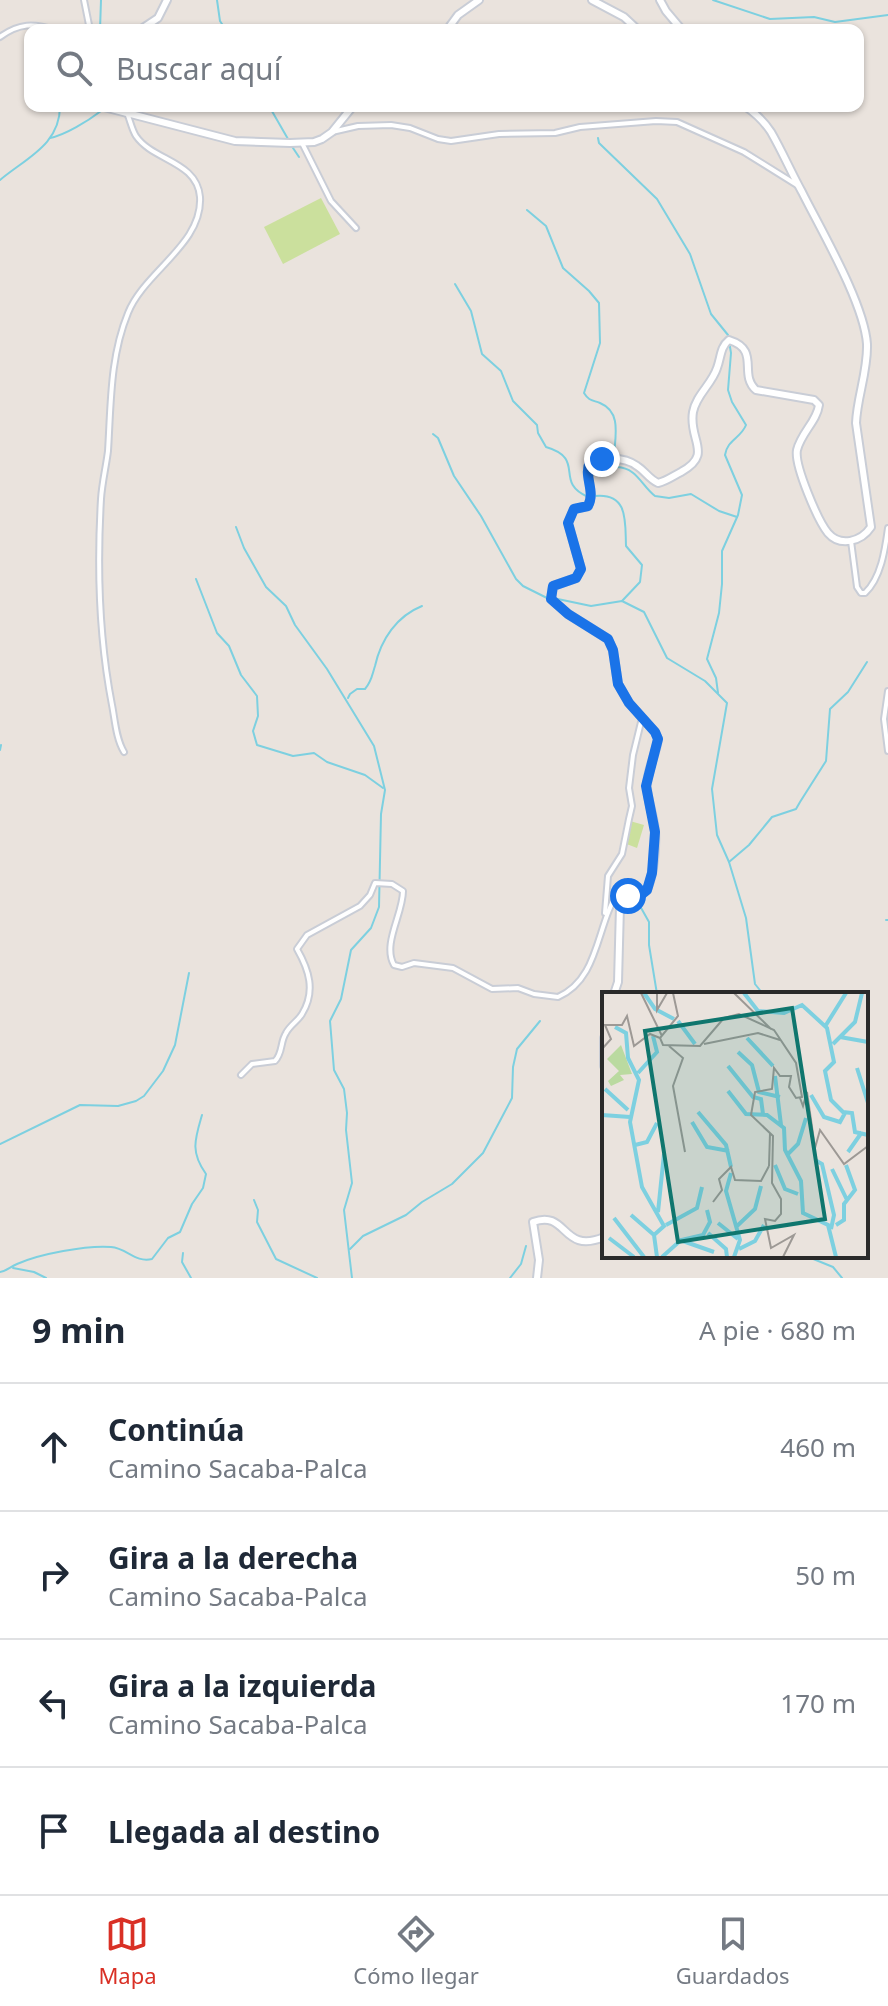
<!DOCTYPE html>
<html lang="es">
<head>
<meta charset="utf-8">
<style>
  :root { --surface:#fff; --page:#f2f2f3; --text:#1f2937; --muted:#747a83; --line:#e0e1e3; --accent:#d93025 }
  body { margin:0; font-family:"Noto Sans",sans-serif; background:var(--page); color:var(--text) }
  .stop { position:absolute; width:24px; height:24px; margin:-18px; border:6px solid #1a73e8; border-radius:50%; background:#fff }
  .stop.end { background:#1a73e8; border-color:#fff; box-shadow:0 2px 8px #0008 }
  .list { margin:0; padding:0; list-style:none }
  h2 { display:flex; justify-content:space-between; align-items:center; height:104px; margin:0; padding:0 32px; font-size:34px }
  h2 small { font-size:26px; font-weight:400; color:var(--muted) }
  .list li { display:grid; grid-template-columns:52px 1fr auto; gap:24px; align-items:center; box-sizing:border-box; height:128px; padding:0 32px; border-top:2px solid var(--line) }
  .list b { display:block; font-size:30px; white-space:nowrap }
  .list p { margin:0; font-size:26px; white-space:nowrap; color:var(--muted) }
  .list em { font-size:26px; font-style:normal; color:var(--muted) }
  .icon { flex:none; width:44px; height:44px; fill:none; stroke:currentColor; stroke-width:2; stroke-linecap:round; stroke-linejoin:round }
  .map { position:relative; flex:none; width:888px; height:1278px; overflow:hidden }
  .search { position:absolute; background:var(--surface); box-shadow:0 2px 6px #0004; left:24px; right:24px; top:24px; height:88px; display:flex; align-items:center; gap:20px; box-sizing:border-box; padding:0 28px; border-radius:16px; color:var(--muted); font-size:30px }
  .sheet { height:616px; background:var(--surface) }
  nav { display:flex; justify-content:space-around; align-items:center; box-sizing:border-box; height:112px; border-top:2px solid var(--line); background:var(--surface); font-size:22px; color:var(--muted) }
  nav a { display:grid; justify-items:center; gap:4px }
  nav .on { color:var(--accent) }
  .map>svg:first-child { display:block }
  .pitch { fill:#cbe09d }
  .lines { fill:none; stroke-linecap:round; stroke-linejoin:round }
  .stream { stroke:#7dd0e0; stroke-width:2 }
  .minor-casing { stroke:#c9cdd6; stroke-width:8 }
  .tertiary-casing { stroke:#c9cdd6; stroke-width:10 }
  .minor { stroke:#fff; stroke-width:4 }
  .tertiary { stroke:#fff; stroke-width:6 }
  .route { stroke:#1a73e8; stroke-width:10 }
  .inset-river { fill:none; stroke:#7dd0e0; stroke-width:4 }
  .inset-road { fill:none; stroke:#9d9995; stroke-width:2 }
  .view { fill:#0f766e; fill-opacity:0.15; stroke:#0f766e; stroke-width:4 }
  .inset-edge { fill:none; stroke:#2a2a2a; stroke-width:4 }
</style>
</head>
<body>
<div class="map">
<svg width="888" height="1278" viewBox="0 0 888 1278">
  <rect width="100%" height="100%" fill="#eae3dd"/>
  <g class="pitch">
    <polygon points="321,198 340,234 283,264 264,227"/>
    <polygon points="630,821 644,825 637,848 624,843"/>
  </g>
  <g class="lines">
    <g class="stream">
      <polyline points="217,0 220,21 226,30"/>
      <polyline points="713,0 770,19 814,17 835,22 888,15"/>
      <polyline points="100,30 101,0"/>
      <polyline points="269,106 288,139"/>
      <path d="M50 138C65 135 88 121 101 111"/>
      <path d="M598 138 599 143 657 199 690 254 711 314 728 335 731 353 728 390 732 402 746 425C741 438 727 440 725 455L742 495 738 515 722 551V584L719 613 707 659 716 678 718 693"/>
      <polyline points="291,145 299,157"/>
      <path d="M0 180C26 158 60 145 60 106"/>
      <path d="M527 210 546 226 563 268 589 291 599 303 600 343 584 393C589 401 592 400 600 403 622 412 615 437 614 456"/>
      <path d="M455 284 471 311 482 354 501 371 513 401 537 425 538 433 546 447C587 459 553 482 588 497"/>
      <polyline points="433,434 438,438 454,476 481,516 516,579 523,586 547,598"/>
      <path d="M614 463 617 467C637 468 641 485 655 496L669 498 691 494 719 511 737 517"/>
      <path d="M594 496C629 492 625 522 626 546L642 565 640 582 622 601"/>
      <polyline points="236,527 244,548 266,587 286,606 295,625 327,669 374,746 385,790 381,814 379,907 371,928 351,950 341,999 330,1021 334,1070 344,1089 347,1113 346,1130 352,1183 344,1210 352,1278"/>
      <polyline points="196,579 217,633 229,646 241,675 257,696 258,716 253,731 257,745 293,756 314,753 327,762 365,775 383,788"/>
      <polyline points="553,598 591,606 622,601 644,612 667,658 705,681 727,703 712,789 717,835 729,862 746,918 755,984 763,994"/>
      <path d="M348 698 350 694 357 689H365C372 681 372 675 375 666 381 639 397 616 422 606"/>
      <polyline points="0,750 1,745"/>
      <polyline points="729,862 749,845 772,817 796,809 800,802 826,761 830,709 848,692 867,662"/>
      <polyline points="640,906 649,922 649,945 657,994"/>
      <polyline points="886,920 888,920"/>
      <polyline points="0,1144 80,1105 118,1106 136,1101 144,1096 163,1071 175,1045 189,973"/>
      <polyline points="254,1200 258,1210 257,1222 276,1259 317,1278"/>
      <polyline points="350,1249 363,1236 406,1215 422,1202 452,1184 483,1153 512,1098 513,1067 517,1049 540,1021"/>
      <polyline points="183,1253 182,1262 191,1278"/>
      <polyline points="806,1256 833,1267 842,1278"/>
      <polyline points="13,1268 34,1272 46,1278"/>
      <path d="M0 1272C7 1271 10 1267 17 1264 39 1254 87 1245 111 1247 127 1248 135 1263 152 1259L168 1238 180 1232 192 1204 203 1188 206 1174C190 1152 195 1139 202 1115"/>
      <polyline points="510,1278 521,1264 526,1246"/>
    </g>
    <g class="minor-casing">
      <g id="minor">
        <polyline points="84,0 90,30"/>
        <path d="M0 37C19 23 34 23 55 30"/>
        <polyline points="332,132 358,126 391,125 410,128 438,139 451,141 499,134 555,133 580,127 656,121 677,122 744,152 797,185"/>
        <polyline points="302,143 331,201 356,228"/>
        <path d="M851 541 857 587 861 593H865C881 578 885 550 888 528"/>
        <polyline points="888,691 884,719 888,751"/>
        <path d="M124 752C116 739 115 720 112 705 99 638 97 567 101 499 102 483 106 467 108 451 111 403 110 357 128 313 144 272 203 244 200 197 197 161 153 161 136 136 132 130 130 120 127 113"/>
        <polyline points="605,913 608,876 622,854 629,819 632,806 629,788 633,755 642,718"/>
        <path d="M241 1075 252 1064 275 1061C283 1053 280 1042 286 1033 290 1025 298 1021 302 1014 316 991 309 970 297 949L307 935 360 906 370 895 375 883 392 884 403 891C403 914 382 944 394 965L402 967 414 963 453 968 492 989 518 988 534 994 558 997C600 979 596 924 619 891H629L634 895"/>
      </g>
    </g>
    <g class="tertiary-casing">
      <g id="tertiary">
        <polyline points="592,0 624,17 638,30"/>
        <polyline points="660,0 666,11 682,30"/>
        <polyline points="140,30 158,18 167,0"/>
        <polyline points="447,30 458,15 479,0"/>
        <polyline points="100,106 235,141 290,143 314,142 322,139 332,132 353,106"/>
        <path d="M614 994 618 982 620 906C626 892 643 900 648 887 654 872 656 847 655 831 654 817 648 802 647 788 646 771 656 756 658 739L655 732 629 703 618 684 613 650 608 639 568 614 551 599 553 586 576 578 581 569 568 523 574 509 588 506C596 491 583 476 590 462 605 458 624 456 637 466 645 471 649 479 658 483 667 481 673 476 681 472 714 454 688 440 693 412 696 395 712 384 717 368 721 358 720 347 729 340 761 350 738 374 756 390L814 400 819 405C817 421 801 433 797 450 794 465 818 521 828 533 840 547 861 542 871 527L856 423C857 397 868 371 867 344 864 303 821 230 802 192 791 172 782 151 771 132 764 121 755 113 745 106"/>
        <polyline points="604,1038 604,1066"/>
        <path d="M537 1278 539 1260 533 1222C568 1209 561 1255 604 1237"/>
      </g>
    </g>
    <use href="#minor" class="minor"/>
    <use href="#tertiary" class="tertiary"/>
  </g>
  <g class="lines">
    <path class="route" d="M602 459 590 462C583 476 596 491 588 506L574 509 568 523 581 569 576 578 553 586 551 599 568 614 608 639 613 650 618 684 629 703 655 732 658 739 646 786 655 832 652 873 647 890 642 894 628 896"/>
  </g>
  <g transform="translate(602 992)">
    <rect width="266" height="266" fill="#eae3dd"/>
    <path d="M19 53 30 82 18 83 22 88 9 94 6 89 17 79 5 67Z" fill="#badaa0"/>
    <path class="inset-river" d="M42 1 53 17 72 27M142 1 156 19 182 21 200 13 225 36 232 70 223 79 229 108 241 120 250 121 253 140 266 143M76 29 93 52M224 33 244 1M13 35 24 41 26 66 37 88 28 130 40 195 62 234 52 243 55 265M238 45 266 50M145 46 171 74M231 52 253 30 260 1M136 60 150 73 157 100 178 105M126 74 151 105 159 107 161 122M255 76 266 111M36 81 55 60 51 44M173 84 179 133M3 97 26 118M126 99 144 122 165 123 182 136 183 158 199 189 201 221 226 233 234 265M209 103 222 125 238 130 243 121M96 120 124 153 129 175M0 123 28 125M90 130 105 155 127 159M33 153 45 150 55 131M246 160 260 140M186 162 196 152 204 126M213 168 220 172 232 223 229 237M173 173 183 197 196 202M230 177 245 208M129 181 124 199 138 248 132 265M56 220 62 162M29 223 52 243M12 226 42 265M116 231 136 247M64 233 95 216 100 195M234 233 242 228V212L253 198 244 173M134 235 153 217 159 194M106 241 124 257 125 265M7 246 32 265M78 248 112 260M137 257 153 249 162 233M60 265 79 248 101 243 108 230 105 218"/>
    <path class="inset-road" d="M39 1 60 44M55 1V18L65 1M71 1 76 24 58 46 61 53 98 54 122 26 137 22 172 38 194 71 200 105 194 106 187 95 189 84H178L172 76 170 97 153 100 149 123 171 144 170 191 179 207V222L173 229 163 227 169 256 192 243 181 265M132 1 169 37M102 52 156 41 178 48M67 54 81 66 71 94 83 160M0 57 9 47 3 33H20L25 24 32 54 48 42 58 46M198 106 201 114 205 100 213 156 218 138 242 172 266 154M167 174 168 141M111 210 120 198 117 187 129 175 133 188 159 189 167 174"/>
    <path class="view" d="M190 16 223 227 76 250 43 39Z"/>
    <rect width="266" height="266" class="inset-edge"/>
  </g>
</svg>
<div class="stop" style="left:628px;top:896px"></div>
<div class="stop end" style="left:602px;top:459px"></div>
<div class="search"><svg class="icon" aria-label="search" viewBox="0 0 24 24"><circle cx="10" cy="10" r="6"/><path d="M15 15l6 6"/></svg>Buscar aquí</div>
</div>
<section class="sheet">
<h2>9 min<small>A pie · 680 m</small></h2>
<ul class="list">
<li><svg class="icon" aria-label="ahead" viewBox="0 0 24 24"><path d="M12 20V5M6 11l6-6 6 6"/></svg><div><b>Continúa</b><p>Camino Sacaba-Palca</p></div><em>460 m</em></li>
<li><svg class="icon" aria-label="right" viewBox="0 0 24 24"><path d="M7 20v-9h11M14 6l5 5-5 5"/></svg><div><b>Gira a la derecha</b><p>Camino Sacaba-Palca</p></div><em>50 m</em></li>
<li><svg class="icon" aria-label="left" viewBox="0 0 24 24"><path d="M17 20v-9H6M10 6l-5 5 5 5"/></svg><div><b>Gira a la izquierda</b><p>Camino Sacaba-Palca</p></div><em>170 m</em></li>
<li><svg class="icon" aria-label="arrive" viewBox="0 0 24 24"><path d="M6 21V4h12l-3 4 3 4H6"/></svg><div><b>Llegada al destino</b></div></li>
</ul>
</section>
<nav>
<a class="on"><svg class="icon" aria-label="map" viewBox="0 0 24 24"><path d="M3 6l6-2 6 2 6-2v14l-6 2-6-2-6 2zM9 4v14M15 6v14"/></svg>Mapa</a>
<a><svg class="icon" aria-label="directions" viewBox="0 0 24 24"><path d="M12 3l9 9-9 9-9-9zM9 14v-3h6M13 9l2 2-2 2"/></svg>Cómo llegar</a>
<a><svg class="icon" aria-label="saved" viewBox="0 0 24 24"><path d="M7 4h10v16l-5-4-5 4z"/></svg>Guardados</a>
</nav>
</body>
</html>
